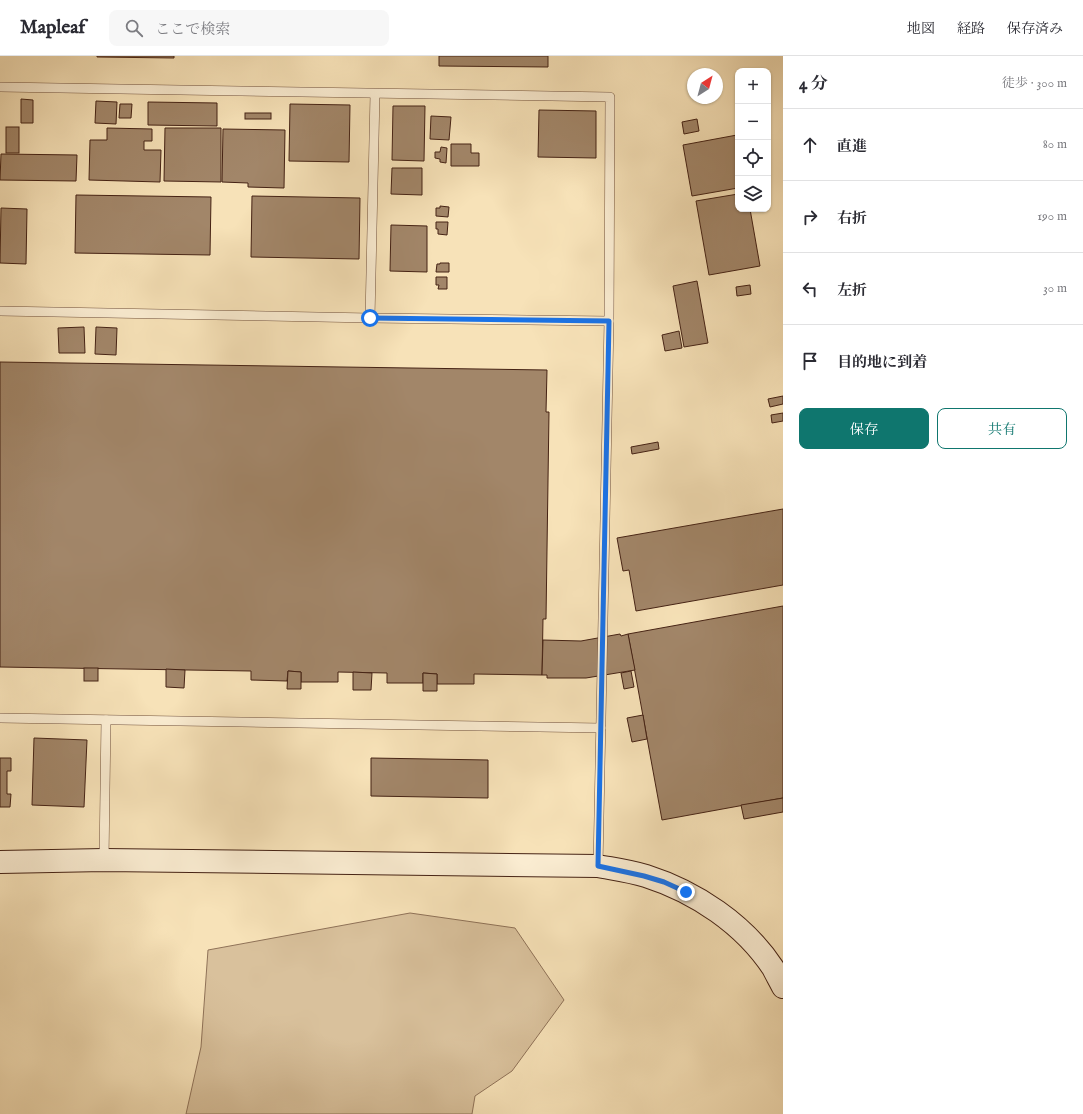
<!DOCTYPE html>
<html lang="ja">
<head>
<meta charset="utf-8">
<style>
  :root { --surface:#fff; --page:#f7f7f7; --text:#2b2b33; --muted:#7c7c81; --line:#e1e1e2; --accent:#0f766e }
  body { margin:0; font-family:"IM FELL English","Noto Serif JP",serif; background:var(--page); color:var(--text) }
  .controls { position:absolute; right:12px; top:12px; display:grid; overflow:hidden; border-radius:8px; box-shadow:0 1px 3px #0004 }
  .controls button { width:36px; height:36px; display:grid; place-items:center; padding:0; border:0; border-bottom:1px solid var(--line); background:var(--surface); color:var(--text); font:20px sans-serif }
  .compass { position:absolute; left:687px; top:12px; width:36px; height:36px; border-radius:50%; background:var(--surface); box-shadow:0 1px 3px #0004; rotate:36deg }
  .stop { position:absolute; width:12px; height:12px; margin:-9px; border:3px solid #1a73e8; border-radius:50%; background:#fff }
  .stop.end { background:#1a73e8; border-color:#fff; box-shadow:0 1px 4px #0008 }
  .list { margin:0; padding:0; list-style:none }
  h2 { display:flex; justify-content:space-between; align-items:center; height:52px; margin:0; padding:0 16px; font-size:17px }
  h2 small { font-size:13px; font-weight:400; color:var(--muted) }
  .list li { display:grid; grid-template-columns:26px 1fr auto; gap:12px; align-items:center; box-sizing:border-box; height:72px; padding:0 16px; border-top:1px solid var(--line) }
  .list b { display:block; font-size:15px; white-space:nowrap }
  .list em { font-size:13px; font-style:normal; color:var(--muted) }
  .actions { display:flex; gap:8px; padding:12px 16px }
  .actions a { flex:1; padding:9px 0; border:1px solid var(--accent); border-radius:8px; text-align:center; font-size:14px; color:var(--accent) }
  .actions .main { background:var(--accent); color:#fff }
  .icon { flex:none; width:22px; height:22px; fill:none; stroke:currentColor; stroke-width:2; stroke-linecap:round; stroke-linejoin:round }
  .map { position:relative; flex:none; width:783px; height:1058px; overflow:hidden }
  header { display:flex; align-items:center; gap:24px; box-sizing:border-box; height:56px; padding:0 20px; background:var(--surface); border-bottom:1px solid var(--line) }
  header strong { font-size:19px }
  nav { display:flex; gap:22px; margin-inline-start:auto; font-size:14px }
  .search { width:280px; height:36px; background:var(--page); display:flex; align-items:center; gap:10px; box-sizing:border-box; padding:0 14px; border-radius:8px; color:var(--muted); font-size:15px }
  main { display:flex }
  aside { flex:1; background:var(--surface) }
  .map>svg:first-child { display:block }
  .green { fill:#d9c19c; stroke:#8f7258 }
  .building { fill:#a28669; stroke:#452214 }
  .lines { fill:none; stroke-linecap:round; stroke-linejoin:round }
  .lane-casing { stroke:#72523d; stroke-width:10 }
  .secondary-casing { stroke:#452214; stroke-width:24 }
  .lane { stroke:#faecd1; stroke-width:9 }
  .secondary { stroke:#faecd1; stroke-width:22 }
  .route { stroke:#1a73e8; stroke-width:5 }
</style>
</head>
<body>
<header>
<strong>Mapleaf</strong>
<div class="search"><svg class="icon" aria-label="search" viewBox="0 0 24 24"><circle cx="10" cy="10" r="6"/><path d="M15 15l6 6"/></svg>ここで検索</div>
<nav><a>地図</a><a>経路</a><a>保存済み</a></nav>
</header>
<main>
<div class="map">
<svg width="783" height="1058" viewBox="0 0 783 1058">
  <rect width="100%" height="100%" fill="#f7e2b8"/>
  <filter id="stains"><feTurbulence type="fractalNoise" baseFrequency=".005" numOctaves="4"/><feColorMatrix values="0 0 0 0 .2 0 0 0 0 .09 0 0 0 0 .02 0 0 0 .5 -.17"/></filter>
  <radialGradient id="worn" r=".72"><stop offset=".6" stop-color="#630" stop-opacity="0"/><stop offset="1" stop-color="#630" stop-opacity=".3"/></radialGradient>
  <polygon class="green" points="410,857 515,872 564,944 512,1015 475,1040 472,1058 186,1058 201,991 208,894"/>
  <g class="building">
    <polygon points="97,0 174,0 174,2 97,1"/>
    <polygon points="439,0 548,0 548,11 439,10"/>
    <polygon points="21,43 33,44 33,67 21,67"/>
    <polygon points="96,45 117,46 116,68 95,67"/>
    <polygon points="148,46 217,47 217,70 148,69"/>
    <polygon points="120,48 132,48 131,62 119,62"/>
    <polygon points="290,48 350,49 349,106 289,105"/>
    <polygon points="393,50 425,50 424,105 392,104"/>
    <polygon points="539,54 596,55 596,102 538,101"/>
    <rect x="245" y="57" width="26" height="6"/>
    <polygon points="431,60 451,61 449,84 430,83"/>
    <polygon points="697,63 699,75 684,78 682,66"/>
    <rect x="6" y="71" width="13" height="26"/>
    <polygon points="107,72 152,73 152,85 144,85 144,94 161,94 160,126 89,124 90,84 107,84"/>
    <polygon points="165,72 221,72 221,126 164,125"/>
    <polygon points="223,73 285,74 284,132 248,131 248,127 222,126"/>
    <polygon points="737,79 738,88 738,132 692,140 683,89"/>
    <polygon points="451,88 471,88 471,97 479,97 479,110 451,110"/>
    <polygon points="441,91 447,92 446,107 440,106 440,103 435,102 435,96 440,96"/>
    <polygon points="1,98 77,99 76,125 0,124"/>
    <polygon points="392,112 422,112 422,139 391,138"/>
    <polygon points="738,138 738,153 750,153 760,210 709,219 696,145"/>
    <polygon points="76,139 211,141 210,199 75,197"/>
    <polygon points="252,140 360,142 359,203 251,201"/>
    <polygon points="440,150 449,151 448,161 436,160 436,152 440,152"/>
    <polygon points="1,152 27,153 26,208 0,207"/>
    <polygon points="436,166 448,166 447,179 438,178 438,173 436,173"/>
    <polygon points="391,169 427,170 427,216 390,215"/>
    <polygon points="440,207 449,207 449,216 436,216 437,208 440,208"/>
    <polygon points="436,221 447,221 447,233 438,233 439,229 436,229"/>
    <polygon points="697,225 708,287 684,291 673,230"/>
    <polygon points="750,229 751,238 737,240 736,231"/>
    <polygon points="84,271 85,297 59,297 58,272"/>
    <polygon points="96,271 117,272 116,299 95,298"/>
    <polygon points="679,275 682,292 665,295 662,279"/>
    <polygon points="0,306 547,314 546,356 549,356 546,563 543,563 542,619 474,618 474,628 437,628 437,618 423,617 423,627 387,627 387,617 338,616 338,626 301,626 301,616 288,615 287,625 251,624 251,615 0,611"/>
    <polygon points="783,340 783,348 770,351 768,343"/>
    <polygon points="783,357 783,365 772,367 771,359"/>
    <polygon points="658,386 659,393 632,398 631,391"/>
    <polygon points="783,453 783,529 636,555 629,514 623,515 617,482"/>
    <polygon points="783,550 783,742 662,764 628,578"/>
    <polygon points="620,578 621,580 628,578 635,614 586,622 547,622 547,619 542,619 543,584 581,585"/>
    <rect x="84" y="612" width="14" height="13"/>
    <polygon points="166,613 185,614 184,632 166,631"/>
    <polygon points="288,615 301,616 301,633 287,633"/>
    <polygon points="631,615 634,631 624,633 621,617"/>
    <polygon points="353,616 372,617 371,634 353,634"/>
    <polygon points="423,617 437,618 437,635 423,635"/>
    <polygon points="643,659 647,683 632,686 627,662"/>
    <polygon points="34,682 87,684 84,751 32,749"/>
    <polygon points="0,702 11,702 11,715 7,715 7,738 11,738 10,751 0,751"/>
    <polygon points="371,702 488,704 488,742 371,740"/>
    <polygon points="783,742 783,756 744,763 741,749"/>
  </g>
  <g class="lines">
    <g class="lane-casing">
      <g id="lane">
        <polyline points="0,31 610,41 609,265 598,810"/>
        <polyline points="0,255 370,262 609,265"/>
        <polyline points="370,262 375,38"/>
        <polyline points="0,662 601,672"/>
        <polyline points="104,804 106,664"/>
      </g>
    </g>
    <g class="secondary-casing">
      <path id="secondary" d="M0 806 104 804 598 810C614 813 630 815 646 820 696 836 744 868 773 912 776 918 780 925 783 931"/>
    </g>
    <use href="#lane" class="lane"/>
    <use href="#secondary" class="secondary"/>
  </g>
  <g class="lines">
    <polyline class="route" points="370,262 609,265 598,810 644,820 664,826 686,836"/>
  </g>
  <rect width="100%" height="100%" filter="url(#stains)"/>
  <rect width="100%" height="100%" fill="url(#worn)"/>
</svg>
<div class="controls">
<button>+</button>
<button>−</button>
<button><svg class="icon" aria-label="locate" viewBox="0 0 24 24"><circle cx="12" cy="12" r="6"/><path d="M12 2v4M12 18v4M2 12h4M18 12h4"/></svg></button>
<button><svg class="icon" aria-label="layers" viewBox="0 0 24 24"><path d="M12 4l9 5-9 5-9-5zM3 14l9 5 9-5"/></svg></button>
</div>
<svg class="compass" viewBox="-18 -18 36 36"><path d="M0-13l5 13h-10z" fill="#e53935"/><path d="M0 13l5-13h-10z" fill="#7c7c81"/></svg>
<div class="stop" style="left:370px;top:262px"></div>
<div class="stop end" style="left:686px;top:836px"></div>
</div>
<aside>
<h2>4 分<small>徒歩 · 300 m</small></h2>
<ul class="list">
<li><svg class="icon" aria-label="ahead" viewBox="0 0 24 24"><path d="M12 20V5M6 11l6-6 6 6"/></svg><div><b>直進</b></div><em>80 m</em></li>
<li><svg class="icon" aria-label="right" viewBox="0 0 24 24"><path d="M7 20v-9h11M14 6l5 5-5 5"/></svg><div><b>右折</b></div><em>190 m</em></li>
<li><svg class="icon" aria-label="left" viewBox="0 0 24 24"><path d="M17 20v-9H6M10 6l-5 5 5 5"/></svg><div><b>左折</b></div><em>30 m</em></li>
<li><svg class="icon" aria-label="arrive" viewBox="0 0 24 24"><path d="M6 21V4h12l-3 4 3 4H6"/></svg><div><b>目的地に到着</b></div></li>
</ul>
<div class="actions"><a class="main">保存</a><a>共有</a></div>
</aside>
</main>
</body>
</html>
